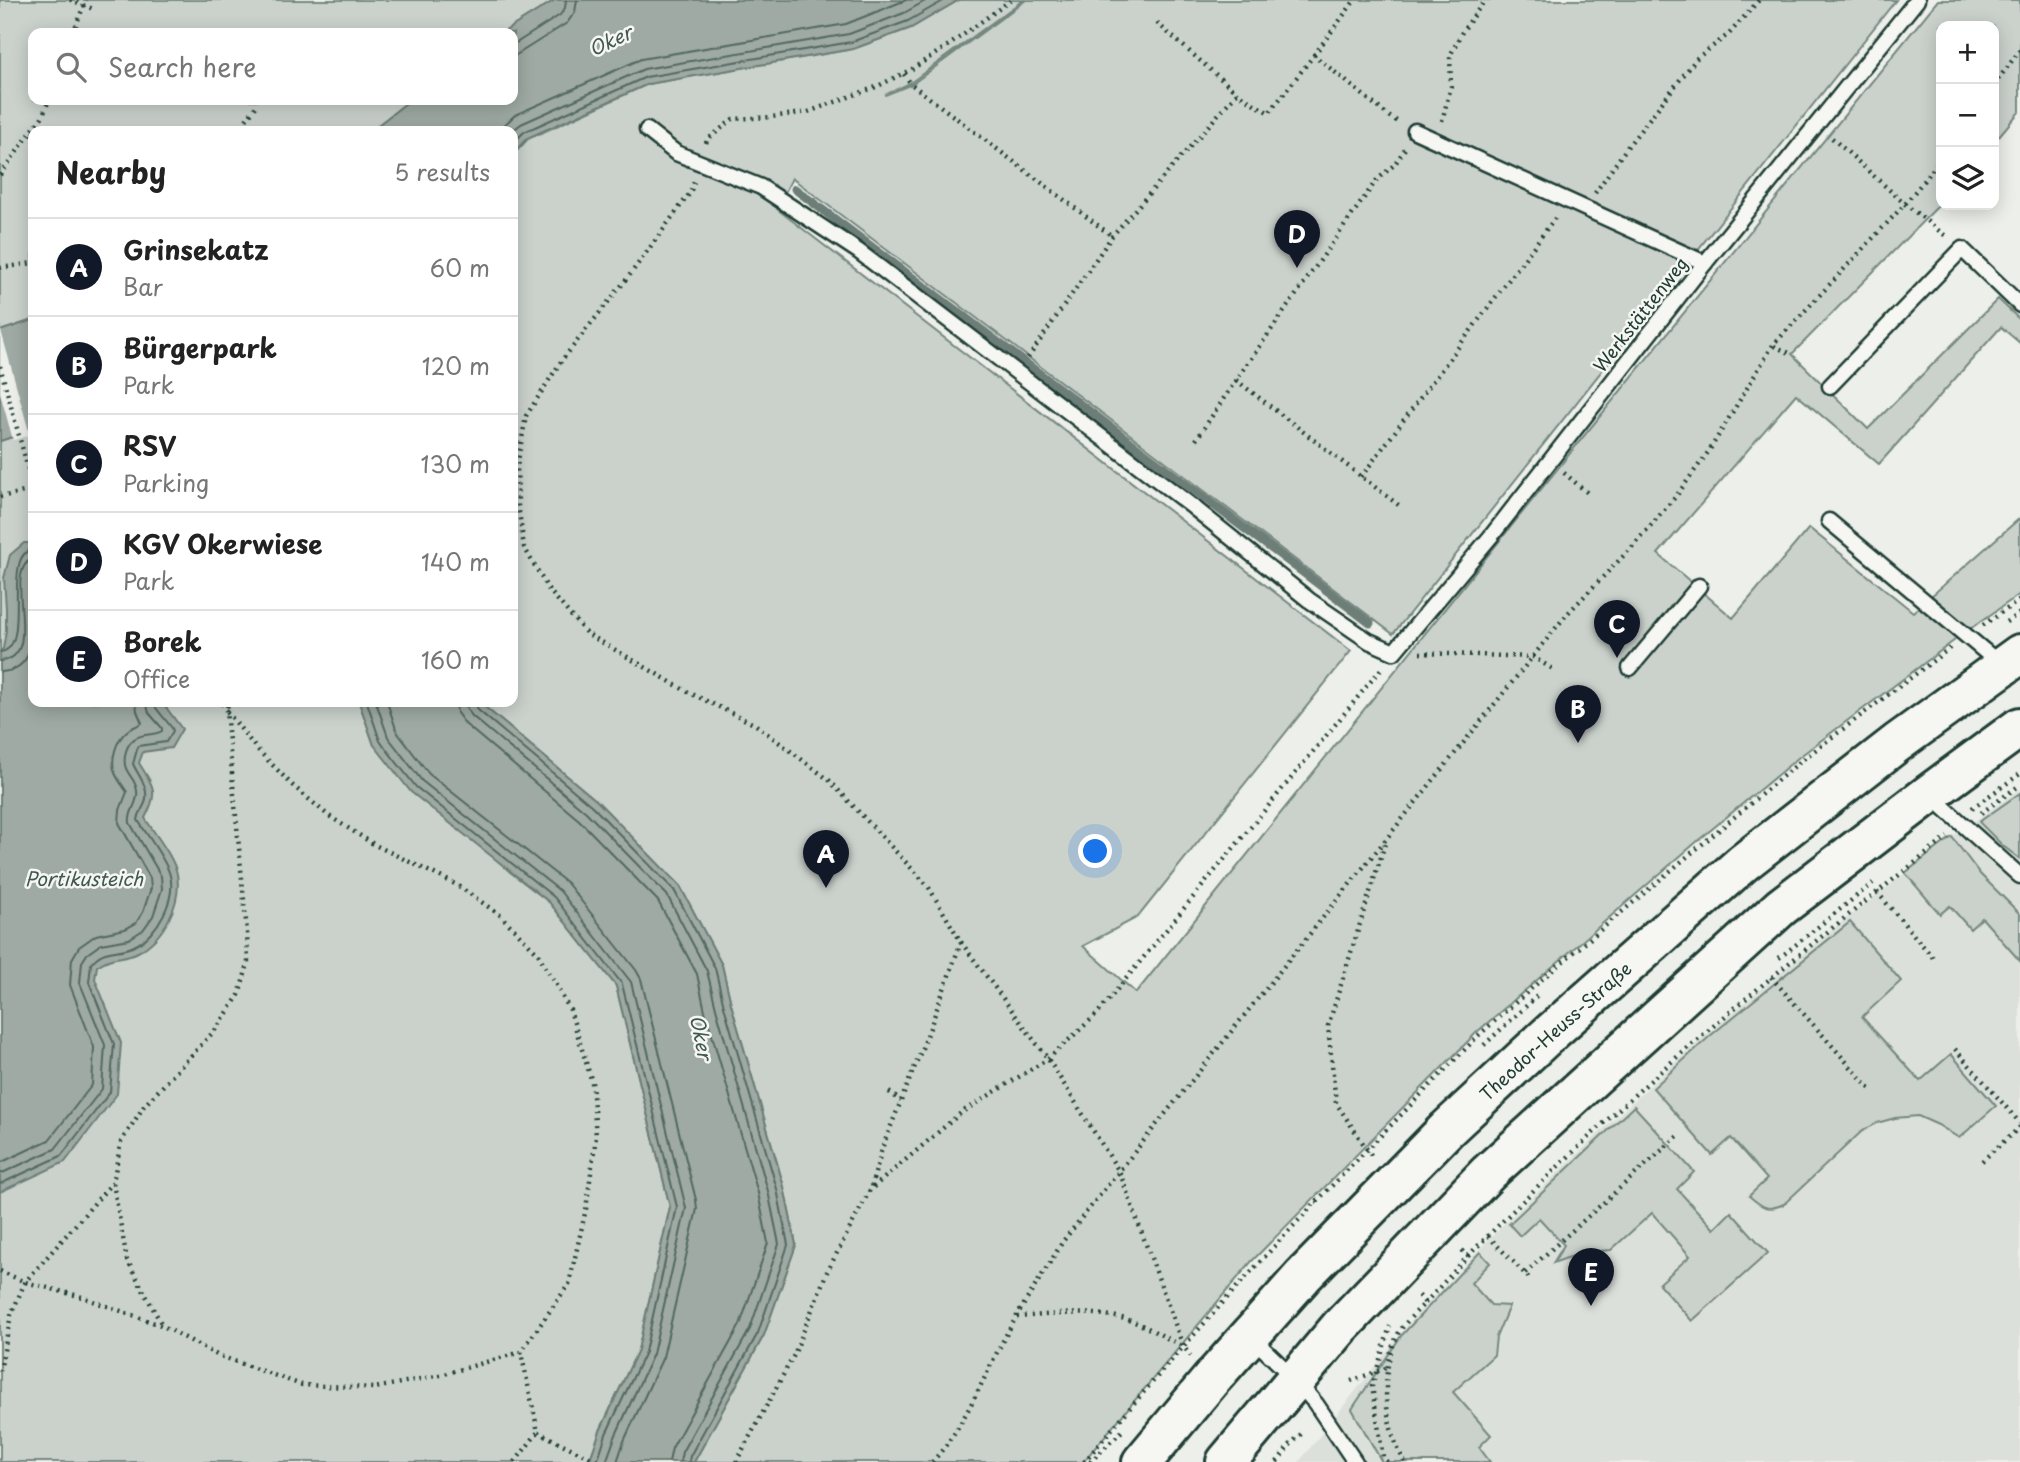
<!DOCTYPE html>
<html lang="en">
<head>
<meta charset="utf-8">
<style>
  :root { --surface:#fff; --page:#f6f6f6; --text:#222; --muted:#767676; --line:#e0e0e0; --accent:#111827 }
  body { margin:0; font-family:"Playpen Sans",sans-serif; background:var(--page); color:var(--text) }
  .controls { position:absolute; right:21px; top:21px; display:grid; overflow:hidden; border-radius:14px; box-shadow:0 4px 18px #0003 }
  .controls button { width:63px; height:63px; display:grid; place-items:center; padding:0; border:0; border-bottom:2px solid var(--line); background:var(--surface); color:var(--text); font:35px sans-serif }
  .you { position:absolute; left:1096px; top:852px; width:24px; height:24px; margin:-18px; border:5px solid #fff; border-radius:50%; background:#1a73e8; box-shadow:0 0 0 10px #1a73e833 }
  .badge { display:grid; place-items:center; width:46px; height:46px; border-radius:50%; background:var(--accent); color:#fff; font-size:23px; font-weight:700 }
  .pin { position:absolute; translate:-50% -58px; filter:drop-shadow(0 2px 4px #0008) }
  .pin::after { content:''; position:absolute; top:37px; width:24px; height:21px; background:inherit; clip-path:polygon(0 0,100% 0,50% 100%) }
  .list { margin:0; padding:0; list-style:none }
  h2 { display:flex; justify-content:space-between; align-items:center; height:91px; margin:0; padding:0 28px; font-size:30px }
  h2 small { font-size:23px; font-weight:400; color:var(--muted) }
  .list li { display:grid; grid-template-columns:46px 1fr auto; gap:21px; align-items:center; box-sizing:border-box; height:98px; padding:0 28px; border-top:2px solid var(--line) }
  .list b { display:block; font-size:26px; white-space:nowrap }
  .list p { margin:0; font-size:23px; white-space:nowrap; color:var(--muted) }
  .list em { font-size:23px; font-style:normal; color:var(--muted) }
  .icon { flex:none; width:38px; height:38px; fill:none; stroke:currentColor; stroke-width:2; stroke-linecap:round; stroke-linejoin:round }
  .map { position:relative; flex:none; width:2020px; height:1462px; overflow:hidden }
  .search { position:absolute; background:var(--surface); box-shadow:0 4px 18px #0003; left:28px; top:28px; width:490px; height:77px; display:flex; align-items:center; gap:18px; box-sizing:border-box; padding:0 24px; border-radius:14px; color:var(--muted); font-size:26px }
  .panel { position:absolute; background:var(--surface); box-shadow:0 4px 18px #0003; left:28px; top:126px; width:490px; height:581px; border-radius:14px }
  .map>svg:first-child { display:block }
  .built { fill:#dce0db }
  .green { fill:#cbd2cc; stroke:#758880; stroke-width:2 }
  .water { fill:#9faaa4; stroke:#6c7e77; stroke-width:2 }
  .pier { fill:#edefea }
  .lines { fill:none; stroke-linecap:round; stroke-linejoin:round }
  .shore { stroke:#526961; stroke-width:2 }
  .stream { stroke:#6c7e77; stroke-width:9 }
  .lane-casing { stroke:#1f3d34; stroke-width:19 }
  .secondary-casing { stroke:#1f3d34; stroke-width:44 }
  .path { stroke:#1f3d34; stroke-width:4.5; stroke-dasharray:2 5; stroke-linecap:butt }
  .lane { stroke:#f6f6f2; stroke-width:14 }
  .secondary { stroke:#f6f6f2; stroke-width:38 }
  .labels { text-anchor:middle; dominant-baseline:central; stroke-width:5; stroke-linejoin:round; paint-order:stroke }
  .street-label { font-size:18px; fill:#1f3d34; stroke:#f6f6f2 }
  .water-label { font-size:19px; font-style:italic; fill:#3f5850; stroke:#f6f6f2 }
</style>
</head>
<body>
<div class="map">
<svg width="2020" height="1462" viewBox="0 0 2020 1462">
  <rect width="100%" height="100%" fill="#edefea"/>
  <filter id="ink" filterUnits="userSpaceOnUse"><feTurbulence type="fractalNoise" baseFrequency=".0143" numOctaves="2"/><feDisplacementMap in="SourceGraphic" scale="14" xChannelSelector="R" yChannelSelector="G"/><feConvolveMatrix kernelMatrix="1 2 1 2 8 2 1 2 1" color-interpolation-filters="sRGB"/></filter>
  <g filter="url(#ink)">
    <polygon class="built" points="2020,789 2020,1462 1299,1462 1416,1315 1506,1222 1630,1104 1702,1038 1834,928 1952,837"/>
    <g class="green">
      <polygon points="0,0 555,0 502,33 33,33 33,100 410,100 378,125 376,131 33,131 33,320 0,331"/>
      <polygon points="959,0 1023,0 910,83 885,95 912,84 1026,0 1896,0 1393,634 792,178 777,209 1351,651 1138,917 1083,946 1136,993 1575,447 1938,0 2020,0 2020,111 1994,142 1994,26 1941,26 1941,203 1792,354 1868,429 1998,299 2020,320 2020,343 2001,327 1879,464 1796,394 1658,554 1733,618 1809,528 1913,612 2020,518 2020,594 1967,631 1799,757 1700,839 1477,1032 1251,1262 1083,1462 694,1462 764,1335 796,1245 784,1187 731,1004 722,965 680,886 597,801 479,702 513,702 513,155 528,139 648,84 853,49 911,28"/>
      <polygon points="33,430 33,702 359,702 374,745 510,872 549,902 616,986 670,1207 638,1350 600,1431 589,1462 0,1462 0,441"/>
      <polygon points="2020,793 2020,859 2003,846 1979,822"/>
      <polygon points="1952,837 1980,874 2020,914 2020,961 1982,918 1970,929 1950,906 1940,914 1905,873"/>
      <path d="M1850 922 1901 981 1862 1017 1920 1081 1951 1054 1996 1106 1959 1138 1938 1125 1918 1116 1895 1118 1877 1123 1861 1132 1784 1204C1766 1212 1763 1207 1749 1196L1767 1179 1731 1138 1712 1155 1653 1088 1710 1036Z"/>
      <path d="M1634 1106 1694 1172 1677 1189 1714 1229 1731 1212 1768 1253 1692 1321 1659 1284 1690 1256 1652 1213 1611 1250C1590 1251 1573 1255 1553 1263L1564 1245 1539 1218 1520 1236 1509 1224Z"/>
      <polygon points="1480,1252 1490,1263 1471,1283 1491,1305 1509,1306 1496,1337 1494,1355 1453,1392 1491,1435 1479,1447 1490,1462 1382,1462 1352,1409 1401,1336"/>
    </g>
    <g class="water">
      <polygon points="555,0 959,0 911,28 853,49 648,84 527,138 513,154 513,131 376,131 378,125 410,100 513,100 513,33 502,33"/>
      <polygon points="33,320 33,430 0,441 0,331"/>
      <path d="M24 543H33V702H158L165 706 182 729 171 748 143 752 139 763C154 787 159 792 145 818 154 833 174 857 177 874 182 904 163 939 138 952 123 960 114 954 97 966L95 979 121 1043 117 1094 65 1162 0 1192V651L3 649 6 631V608L4 578 10 555Z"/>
      <polygon points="359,702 479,702 597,801 680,886 722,965 731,1004 784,1187 796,1245 764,1335 694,1462 589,1462 600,1431 638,1350 670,1207 616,986 549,902 411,792 374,745"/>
    </g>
    <polygon class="pier" points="0,327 30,435 13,440 0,393"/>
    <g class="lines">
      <g class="shore">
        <polyline points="513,45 560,15 565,8 566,0"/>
        <polyline points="513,57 567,23 575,12 577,0"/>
        <polyline points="498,131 515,115 641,59 846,24 906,0"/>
        <polyline points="512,131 521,124 644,69 849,34 904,13 927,0"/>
        <polyline points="513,143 524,132 646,77 851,42 908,21 945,0"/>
        <path d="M0 652C34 649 0 552 33 550"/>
        <path d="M0 661C47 659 0 569 33 559"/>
        <path d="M0 672C51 670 24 599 33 570"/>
        <polyline points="367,702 380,741 416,787 554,897 622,984 677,1207 645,1352 606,1434 597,1462"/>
        <polyline points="376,702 388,737 422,781 560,891 631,982 686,1208 653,1354 615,1437 606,1462"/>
        <polyline points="387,702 397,732 429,774 567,883 636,970 641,979 696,1200 697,1209 663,1357 624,1441 617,1462"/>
        <polyline points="456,702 457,713 465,724 579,820 658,901 697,974 705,1011 758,1193 768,1243 740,1325 672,1448 669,1462"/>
        <polyline points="466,702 467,709 472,716 586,812 667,895 707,971 716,1008 768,1191 779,1244 750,1329 682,1452 680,1462"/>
        <polyline points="475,702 478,710 592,806 674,890 715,968 724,1006 777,1189 788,1245 758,1333 690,1456 689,1462"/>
        <path d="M0 1163 49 1140 92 1085 94 1047 70 985 72 959 79 947 96 935 125 929 136 923 143 912 151 888 150 878 119 823 120 810 127 792C123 786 118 780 115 773 110 760 116 740 127 731 131 728 137 726 142 723L137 711 136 702"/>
        <path d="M0 1174 55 1149 102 1089 105 1045 80 983 82 962 87 954 101 944 129 939 143 930 153 916 162 889 161 876 130 823C128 811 139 803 137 791 135 774 120 774 126 751 128 745 130 741 136 738 144 733 154 736 162 731V728L149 713 146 702"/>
        <path d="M0 1184 61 1156 110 1092 114 1044 89 982 91 964C103 947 118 954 134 946 157 936 178 897 169 872 162 854 148 837 138 820 139 813 142 810 145 803 150 788 139 777 133 764L138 746 166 742 173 731 172 728 156 708 155 702"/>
      </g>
      <polyline class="stream" points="795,189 1370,623"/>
      <g class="lane-casing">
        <g id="lane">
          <polyline points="647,130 676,153 761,187 858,251 1193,507 1309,600 1369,641 1394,652 1492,535 1705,263 1917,0"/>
          <polyline points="1415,131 1705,263"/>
          <polyline points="1830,386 1962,249 2020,305"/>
          <polyline points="1829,521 2000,664"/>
          <polyline points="1630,668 1699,586"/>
          <polyline points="1930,795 2020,876"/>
          <polyline points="1251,1337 1295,1379 1316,1404 1355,1462"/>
        </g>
      </g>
      <g class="secondary-casing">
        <g id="secondary">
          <path id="s1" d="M1142 1462 1214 1376 1303 1276 1447 1129 1547 1036 1743 863 1897 743 2020 654"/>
          <polyline points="1226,1462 1340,1327 1488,1173 1781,907 1929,794 2020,727"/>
        </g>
      </g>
      <g class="path">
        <polyline points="70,0 96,10"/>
        <polyline points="1157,23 1237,93"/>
        <polyline points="73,33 86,0"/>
        <polyline points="1314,55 1355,0"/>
        <polyline points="904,74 911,84 1112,236"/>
        <polyline points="1994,85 2020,50"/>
        <polyline points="1442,121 1451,86 1450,56 1462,32 1485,0"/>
        <polyline points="238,131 257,105"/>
        <polyline points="1832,138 1905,204 1947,237"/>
        <polyline points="706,143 707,140 733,119 772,117 808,112 876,87 912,69 952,43 1011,0"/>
        <polyline points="0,175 42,117 49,100"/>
        <polyline points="694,182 690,193 629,276 562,360 526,416 517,466 518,505 524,547 548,589 586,633 688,692 756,725 829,780 928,886 961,942 927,1036 883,1146 870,1190"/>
        <polyline points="1595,193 1628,146 1697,58 1729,34 1759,0"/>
        <polyline points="0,268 33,263"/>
        <polyline points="1774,346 1792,354"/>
        <polyline points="1028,358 1112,236 1237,93 1269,113 1314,55 1390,117 1400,123"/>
        <polyline points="0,366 33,487"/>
        <polyline points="1236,380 1401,507"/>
        <polyline points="1196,440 1236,380 1376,181 1395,164 1406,147"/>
        <polyline points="1564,473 1590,495"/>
        <polyline points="1361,477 1555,218"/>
        <polyline points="0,497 33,490"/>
        <polyline points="2006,622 2020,613"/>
        <polyline points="1983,625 2020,600"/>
        <polyline points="1420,653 1533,657 1556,671"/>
        <polyline points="1972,808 2020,774"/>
        <polyline points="1981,813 2020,785"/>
        <polyline points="1877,892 1935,960"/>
        <polyline points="961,942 1048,1059 1120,1173 1183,1346 1191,1356"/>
        <polyline points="1779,958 1873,883"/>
        <polyline points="1771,977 1873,1092"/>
        <polyline points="1484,1045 1537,996"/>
        <polyline points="1955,1049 2020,1123"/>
        <polyline points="889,1092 901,1101"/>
        <polyline points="1371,1155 1336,1103 1328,1026 1385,844"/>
        <polyline points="1982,1161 2020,1127"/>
        <polyline points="113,1183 127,1260 162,1325"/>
        <polyline points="1317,1201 1479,1035 1541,980 1802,760 1950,648"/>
        <polyline points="1488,1236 1530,1279"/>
        <path d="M1468 1256C1544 1179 1622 1103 1704 1034 1784 966 1865 901 1948 837"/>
        <polyline points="0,1271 25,1282 79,1296 163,1326 217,1355 302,1385 375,1388 441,1375 521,1352 569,1284 586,1209 596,1137 592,1082 570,1010 537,952 500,915 457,885 375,845 329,816 292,785 255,747 226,710 229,702"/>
        <polyline points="1525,1273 1679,1135"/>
        <polyline points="1425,1303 1468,1256 1461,1249"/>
        <path d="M1017 1317C1050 1315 1084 1310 1117 1317 1139 1321 1162 1336 1182 1346"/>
        <polyline points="0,1371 11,1315 25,1282 113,1182 121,1142 144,1106 217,1028 239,995 248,964 247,932 226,710 221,702"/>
        <polyline points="1351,1381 1389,1367"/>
        <polyline points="538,1432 599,1462"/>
        <polyline points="515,1462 538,1432 521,1352"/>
        <polyline points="736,1462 794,1355 827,1272 870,1190 962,1112 1048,1059 1097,1014 1381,669"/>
        <path d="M932 1462C965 1426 982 1380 1005 1337 1023 1304 1044 1273 1063 1241L1567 614 1632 547 1677 495 1709 451 1773 345 1905 204 1941 159"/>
        <path d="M1084 1462C1159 1373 1236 1286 1317 1201L1322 1206"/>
        <polyline points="1090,1462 1122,1431"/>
        <polyline points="1277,1462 1289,1446 1304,1431"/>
        <polyline points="1387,1462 1383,1457 1372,1386 1390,1326"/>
        <path d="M1405 1462C1384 1428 1379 1373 1397 1336 1403 1324 1416 1312 1425 1303L1416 1292"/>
      </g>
      <use href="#lane" class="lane"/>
      <use href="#secondary" class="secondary"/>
    </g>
  </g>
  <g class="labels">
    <g class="street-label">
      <text transform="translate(1640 314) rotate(-52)">Werkstättenweg</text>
      <text stroke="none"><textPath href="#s1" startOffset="598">Theodor-Heuss-Straße</textPath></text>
    </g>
    <g class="water-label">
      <text transform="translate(610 40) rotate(-25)">Oker</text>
      <text x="84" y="878">Portikusteich</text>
      <text transform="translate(702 1037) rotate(79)">Oker</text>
    </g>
  </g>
</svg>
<div class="controls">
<button>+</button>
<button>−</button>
<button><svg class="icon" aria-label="layers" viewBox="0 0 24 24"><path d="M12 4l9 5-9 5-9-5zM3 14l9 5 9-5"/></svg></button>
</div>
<div class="you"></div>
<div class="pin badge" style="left:826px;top:888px">A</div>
<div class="pin badge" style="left:1578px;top:743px">B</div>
<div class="pin badge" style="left:1617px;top:658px">C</div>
<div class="pin badge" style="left:1297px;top:268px">D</div>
<div class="pin badge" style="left:1591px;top:1306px">E</div>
<div class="search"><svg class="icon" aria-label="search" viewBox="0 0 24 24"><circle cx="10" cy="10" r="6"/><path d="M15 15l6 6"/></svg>Search here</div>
<section class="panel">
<h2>Nearby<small>5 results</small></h2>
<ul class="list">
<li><span class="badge">A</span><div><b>Grinsekatz</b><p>Bar</p></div><em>60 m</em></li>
<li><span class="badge">B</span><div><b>Bürgerpark</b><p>Park</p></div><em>120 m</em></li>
<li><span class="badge">C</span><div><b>RSV</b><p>Parking</p></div><em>130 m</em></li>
<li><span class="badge">D</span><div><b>KGV Okerwiese</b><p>Park</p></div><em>140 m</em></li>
<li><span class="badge">E</span><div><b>Borek</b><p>Office</p></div><em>160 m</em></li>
</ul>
</section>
</div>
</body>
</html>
